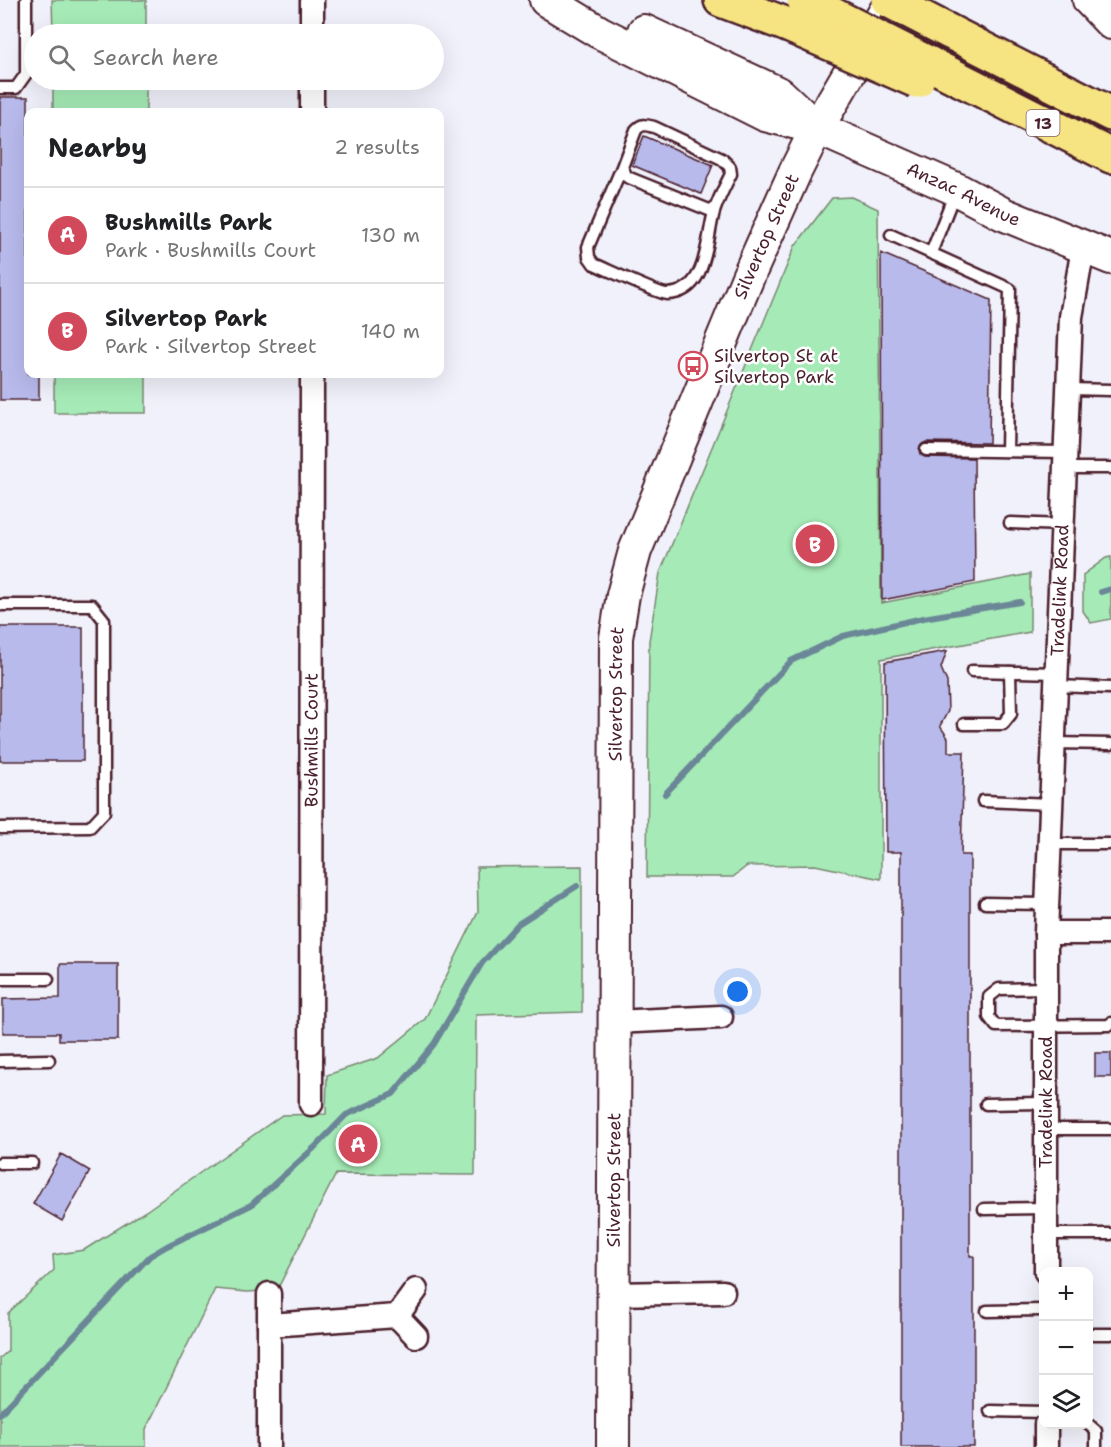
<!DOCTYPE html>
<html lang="en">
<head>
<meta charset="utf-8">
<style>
  :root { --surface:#fff; --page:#f2f2f2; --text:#202124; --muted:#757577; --line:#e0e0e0; --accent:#d1495b }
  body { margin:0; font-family:"Shantell Sans",sans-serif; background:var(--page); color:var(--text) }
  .controls { position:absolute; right:18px; bottom:18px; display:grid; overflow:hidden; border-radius:12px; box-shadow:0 6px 24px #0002 }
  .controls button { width:54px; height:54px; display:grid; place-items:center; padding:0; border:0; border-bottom:2px solid var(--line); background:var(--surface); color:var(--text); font:30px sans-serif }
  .you { position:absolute; left:738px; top:992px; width:21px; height:21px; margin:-15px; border:4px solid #fff; border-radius:50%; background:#1a73e8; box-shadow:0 0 0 9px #1a73e833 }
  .badge { display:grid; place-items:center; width:39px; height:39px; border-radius:50%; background:var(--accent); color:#fff; font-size:20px; font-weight:700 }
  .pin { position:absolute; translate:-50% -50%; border:3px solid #fff; box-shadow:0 2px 6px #0006 }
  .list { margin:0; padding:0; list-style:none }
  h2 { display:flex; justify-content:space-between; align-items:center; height:78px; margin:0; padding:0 24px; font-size:26px }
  h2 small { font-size:20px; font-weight:400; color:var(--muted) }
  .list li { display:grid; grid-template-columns:39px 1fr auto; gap:18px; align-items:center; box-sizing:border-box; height:96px; padding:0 24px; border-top:2px solid var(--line) }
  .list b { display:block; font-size:22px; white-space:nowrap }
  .list p { margin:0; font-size:20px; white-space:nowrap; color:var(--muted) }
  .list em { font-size:20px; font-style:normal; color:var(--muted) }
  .icon { flex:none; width:33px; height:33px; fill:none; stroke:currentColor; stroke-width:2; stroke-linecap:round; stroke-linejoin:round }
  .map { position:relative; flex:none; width:1111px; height:1447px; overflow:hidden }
  .search { position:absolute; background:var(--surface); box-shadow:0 6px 24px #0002; left:24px; top:24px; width:420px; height:66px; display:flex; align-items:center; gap:15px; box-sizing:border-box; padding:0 21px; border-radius:33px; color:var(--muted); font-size:22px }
  .panel { position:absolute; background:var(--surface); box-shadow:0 6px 24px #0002; left:24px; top:108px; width:420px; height:270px; border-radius:12px }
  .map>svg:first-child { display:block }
  .green { fill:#a6ebb7; stroke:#788571; stroke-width:1.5 }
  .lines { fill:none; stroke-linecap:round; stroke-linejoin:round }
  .stream { stroke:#6a8697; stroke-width:6 }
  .building { fill:#b8baec; stroke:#4a1f2b; stroke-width:1.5 }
  .lane-casing { stroke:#4a1f2b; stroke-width:15 }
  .street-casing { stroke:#4a1f2b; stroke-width:27 }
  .secondary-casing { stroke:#4a1f2b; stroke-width:36 }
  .highway-casing { stroke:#4a1f2b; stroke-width:38 }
  .lane { stroke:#fff; stroke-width:10 }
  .street { stroke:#fff; stroke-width:22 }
  .secondary { stroke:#fff; stroke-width:32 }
  .highway { stroke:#f6e381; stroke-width:33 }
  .highway-bridge-casing { stroke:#4a1f2b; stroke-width:38; stroke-linecap:butt }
  .highway-bridge { stroke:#f6e381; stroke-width:33 }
  .labels { text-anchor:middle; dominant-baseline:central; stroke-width:5; stroke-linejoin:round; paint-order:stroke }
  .shield { fill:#fff; stroke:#80626b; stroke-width:1.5 }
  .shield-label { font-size:16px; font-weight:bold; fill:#4a1f2b }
  .street-label { font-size:18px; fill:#4a1f2b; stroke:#fff }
  .poi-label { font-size:18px; fill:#4a1f2b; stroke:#fff; text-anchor:start }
</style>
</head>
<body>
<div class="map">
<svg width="1111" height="1447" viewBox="0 0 1111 1447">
  <rect width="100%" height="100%" fill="#f1f1fb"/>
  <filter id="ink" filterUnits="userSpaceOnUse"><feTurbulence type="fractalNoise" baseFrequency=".0167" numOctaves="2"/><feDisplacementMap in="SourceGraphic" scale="12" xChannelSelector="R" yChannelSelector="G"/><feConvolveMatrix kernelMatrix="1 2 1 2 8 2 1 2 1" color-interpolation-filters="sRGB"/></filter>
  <g filter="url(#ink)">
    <g class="green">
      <polygon points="52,0 146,0 146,34 53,34"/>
      <rect x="53" y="80" width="93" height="32"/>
      <polygon points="851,197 878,209 881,603 1030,574 1030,632 881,659 881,879 815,865 747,866 733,877 647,877 649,641 660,573 795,246 832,198"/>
      <rect x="54" y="374" width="92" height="39"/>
      <polygon points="1111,557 1111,619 1091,623 1083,611 1083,575 1106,558"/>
      <polygon points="582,866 582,1012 476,1015 475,1175 336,1174 277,1290 247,1292 215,1289 146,1429 146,1447 0,1447 0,1358 8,1351 8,1313 54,1270 53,1255 84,1250 146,1211 282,1115 326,1114 327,1075 378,1058 425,1019 478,912 477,867"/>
    </g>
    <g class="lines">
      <g class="stream">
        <polyline points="1101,592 1111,589"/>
        <polyline points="665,794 791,661 843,636 923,618 1020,602"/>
        <polyline points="0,1414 150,1256 167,1246 251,1205 314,1148 346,1115 393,1094 434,1044 482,963 518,924 577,886"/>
      </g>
    </g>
    <g class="building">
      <polygon points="0,97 28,97 28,374 39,374 39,400 0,400"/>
      <polygon points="644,136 713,165 701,194 632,165"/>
      <polygon points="881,253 991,300 989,443 926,442 922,444 919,449 920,454 925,457 974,458 975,582 882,600"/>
      <rect x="0" y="627" width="83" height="134"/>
      <polygon points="947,651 941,668 947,682 948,711 940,726 948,738 948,752 964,752 961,855 970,855 970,1256 974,1256 974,1447 901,1447 901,852 886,852 885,662"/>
      <polygon points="60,964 118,964 118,1040 59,1040 59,1033 3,1033 3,999 60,998"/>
      <rect x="1095" y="1053" width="16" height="24"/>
      <polygon points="61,1154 90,1171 62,1221 33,1204"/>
    </g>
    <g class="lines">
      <g class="lane-casing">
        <g id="lane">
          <polyline points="0,88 16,88 26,74 26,0"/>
          <path d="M622 167 588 247 589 257 594 264C606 269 659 294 667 294 708 293 706 240 714 212 718 199 725 186 731 174L730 167 722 159 654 127C646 125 642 123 636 130L622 167 627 177 714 212"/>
          <polyline points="891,235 1010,289 1007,451"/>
          <polyline points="931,253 955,192"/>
          <polyline points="1069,389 1111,390"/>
          <polyline points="926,450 1066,452"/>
          <polyline points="1066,468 1111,468"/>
          <polyline points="1010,523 1063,525"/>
          <polyline points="0,605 92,605 104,620 104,812 90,827 0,828"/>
          <polyline points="972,671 1057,673"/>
          <polyline points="1056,686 1111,688"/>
          <polyline points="964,724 1003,724 1011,714 1010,672"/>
          <polyline points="1054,743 1111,744"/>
          <polyline points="983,801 1051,804"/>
          <polyline points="1050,844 1109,844"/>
          <polyline points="985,903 1047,904"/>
          <polyline points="0,979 48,979"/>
          <polyline points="1046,988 999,989 989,997 989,1017 996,1026 1109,1025 1111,1023"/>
          <polyline points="0,1061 49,1060"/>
          <polyline points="986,1104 1046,1103"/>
          <polyline points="1046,1129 1111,1129"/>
          <polyline points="0,1163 32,1163"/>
          <polyline points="984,1209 1046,1208"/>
          <polyline points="1046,1234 1111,1234"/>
          <polyline points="987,1311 1044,1310"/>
          <polyline points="1088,1334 1111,1334"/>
          <polyline points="990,1411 1044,1412"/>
          <polyline points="1088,1424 1096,1431 1096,1447"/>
        </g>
      </g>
      <g class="street-casing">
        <g id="street">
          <polyline points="312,34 312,0"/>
          <polyline points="312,112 312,80"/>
          <polyline points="1046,933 1111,933"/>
          <polyline points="614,1022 721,1017"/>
          <path id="s1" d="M311 1104 312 374"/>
          <path id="s2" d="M1046 1272V933L1071 317 1083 248"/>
          <polyline points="416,1290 397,1316 416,1336"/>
          <polyline points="269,1294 269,1447"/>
          <polyline points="613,1294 723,1292"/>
          <polyline points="269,1325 397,1316"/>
          <polyline points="1046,1424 1046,1447"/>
        </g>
      </g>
      <g class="secondary-casing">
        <g id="secondary">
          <path id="s3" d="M546 0 599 32 765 115 817 128 956 189 1003 214 1111 258"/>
          <polyline points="1089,0 1111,23"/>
          <polyline points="644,31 780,94 814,126"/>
          <path id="s4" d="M613 1447 616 638 623 595 635 551 748 277 795 172 817 128 892 0"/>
        </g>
      </g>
      <g class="highway-casing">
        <g id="highway">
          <polyline points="721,0 788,25"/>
          <polyline points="948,31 1111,114"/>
          <polyline points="928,63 1111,156"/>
        </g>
      </g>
      <use href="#lane" class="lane"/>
      <use href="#street" class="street"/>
      <use href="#secondary" class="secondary"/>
      <use href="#highway" class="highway"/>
      <g class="highway-bridge-casing">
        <g id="highway-bridge">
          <polyline points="804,0 928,63"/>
          <polyline points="888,0 948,31"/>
          <polyline points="788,25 917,81"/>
        </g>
      </g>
      <use href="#highway-bridge" class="highway-bridge"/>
    </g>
  </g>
  <defs>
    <g id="bus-ring" transform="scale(1.5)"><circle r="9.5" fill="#fff" stroke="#d1495b" stroke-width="1.5"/><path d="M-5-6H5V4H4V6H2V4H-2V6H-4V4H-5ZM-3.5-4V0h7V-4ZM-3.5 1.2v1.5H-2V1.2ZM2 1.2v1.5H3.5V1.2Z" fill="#d1495b"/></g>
  </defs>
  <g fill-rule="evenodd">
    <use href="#bus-ring" x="693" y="366"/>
  </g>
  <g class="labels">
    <rect class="shield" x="1026.5" y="110" width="33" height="26" rx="4.5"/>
    <g class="shield-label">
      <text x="1043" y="123">13</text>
    </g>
    <g class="street-label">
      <text stroke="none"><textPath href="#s3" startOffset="462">Anzac Avenue</textPath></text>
      <text stroke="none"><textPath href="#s4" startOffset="1239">Silvertop Street</textPath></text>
      <text stroke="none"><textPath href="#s2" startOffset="682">Tradelink Road</textPath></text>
      <text stroke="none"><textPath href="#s4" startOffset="753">Silvertop Street</textPath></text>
      <text stroke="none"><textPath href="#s1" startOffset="364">Bushmills Court</textPath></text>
      <text transform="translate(1046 1102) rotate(-90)">Tradelink Road</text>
      <text stroke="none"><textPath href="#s4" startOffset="267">Silvertop Street</textPath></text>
    </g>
    <g class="poi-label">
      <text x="714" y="356">Silvertop St at<tspan x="714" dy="21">Silvertop Park</tspan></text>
    </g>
  </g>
</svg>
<div class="controls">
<button>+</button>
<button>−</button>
<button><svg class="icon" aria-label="layers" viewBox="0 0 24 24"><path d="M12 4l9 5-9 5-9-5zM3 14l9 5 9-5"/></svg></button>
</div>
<div class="you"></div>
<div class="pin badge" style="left:358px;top:1144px">A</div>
<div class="pin badge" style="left:815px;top:544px">B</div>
<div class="search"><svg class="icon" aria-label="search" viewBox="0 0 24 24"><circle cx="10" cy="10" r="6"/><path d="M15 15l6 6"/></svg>Search here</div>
<section class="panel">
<h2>Nearby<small>2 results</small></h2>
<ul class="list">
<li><span class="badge">A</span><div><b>Bushmills Park</b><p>Park · Bushmills Court</p></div><em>130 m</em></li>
<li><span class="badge">B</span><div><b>Silvertop Park</b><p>Park · Silvertop Street</p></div><em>140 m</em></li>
</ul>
</section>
</div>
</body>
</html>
